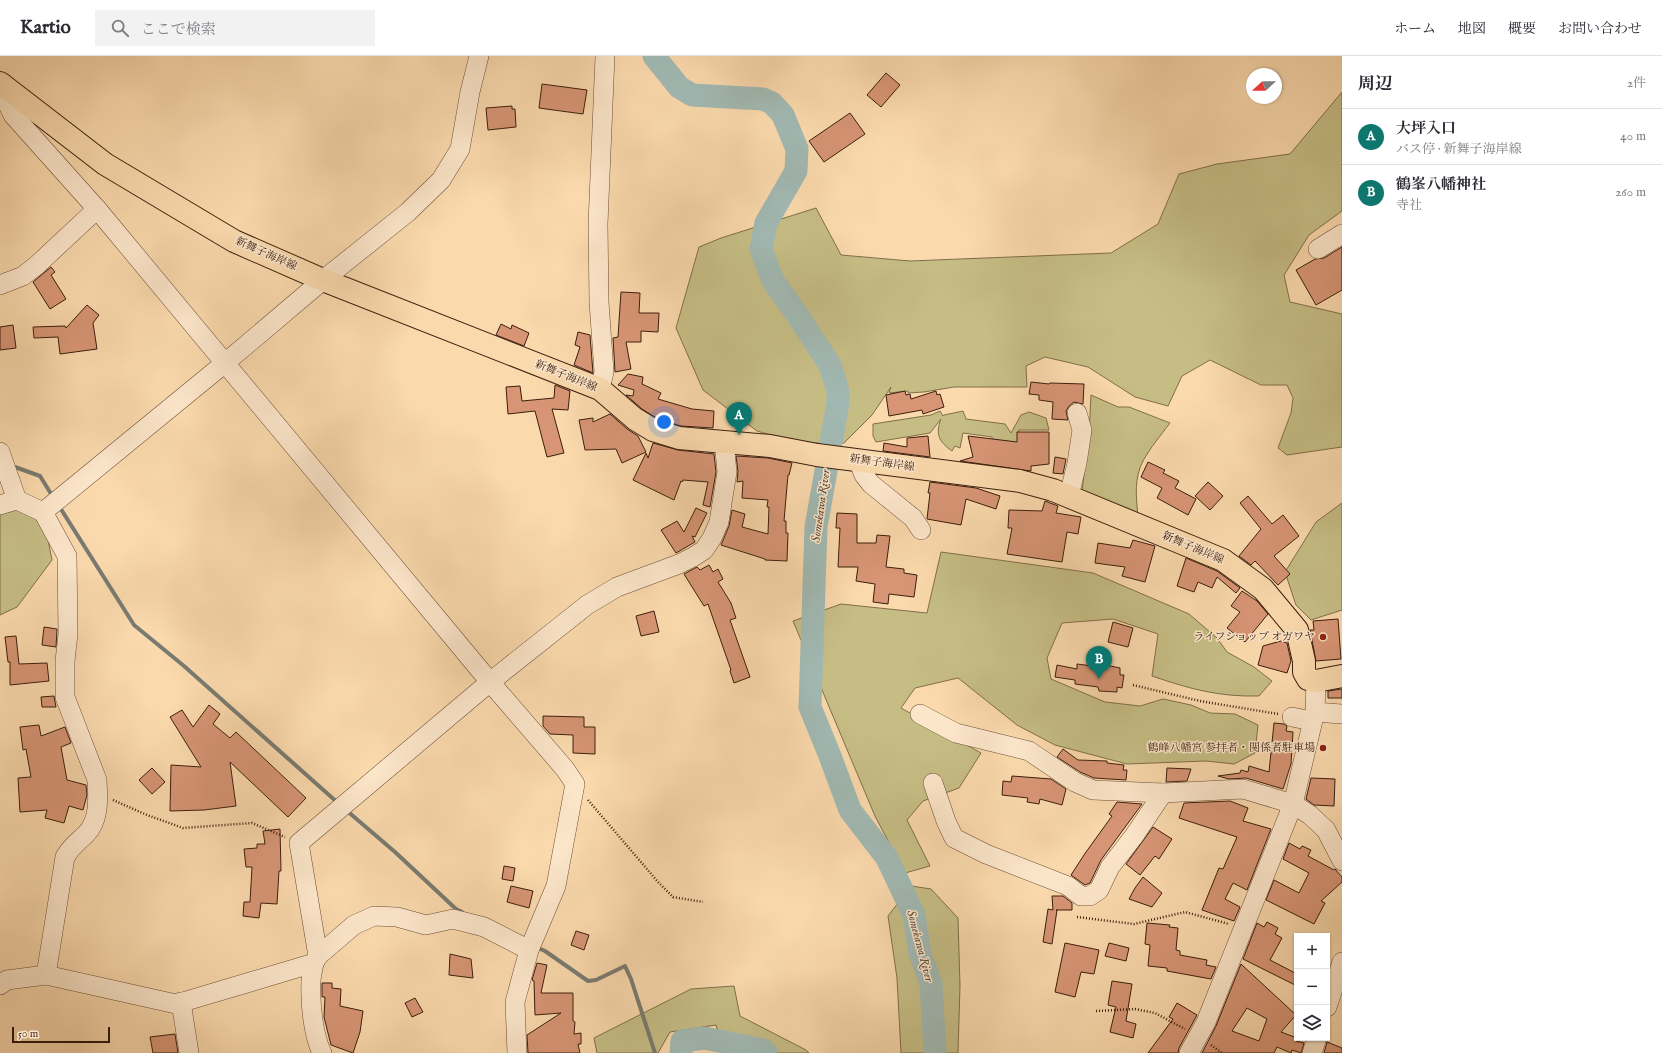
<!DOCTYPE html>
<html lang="ja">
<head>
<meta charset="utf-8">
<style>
  :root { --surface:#fff; --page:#f2f2f3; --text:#2b2b33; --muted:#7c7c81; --line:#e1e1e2; --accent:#0f766e }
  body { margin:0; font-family:"IM FELL English","Noto Serif JP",serif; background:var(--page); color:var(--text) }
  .controls { position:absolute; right:12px; bottom:12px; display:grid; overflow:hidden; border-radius:0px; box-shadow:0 1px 3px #0004 }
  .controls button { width:36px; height:36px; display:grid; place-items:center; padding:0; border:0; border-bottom:1px solid var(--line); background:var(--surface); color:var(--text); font:20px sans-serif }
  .compass { position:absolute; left:1246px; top:12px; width:36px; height:36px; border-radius:50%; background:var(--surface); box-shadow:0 1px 3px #0004; rotate:249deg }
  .scale { position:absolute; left:12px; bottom:10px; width:98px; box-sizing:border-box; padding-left:4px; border:2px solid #3c1e0d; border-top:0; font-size:11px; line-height:14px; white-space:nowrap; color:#3c1e0d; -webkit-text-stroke:3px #fce6ca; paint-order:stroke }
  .you { position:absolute; left:664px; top:366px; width:14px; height:14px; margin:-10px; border:3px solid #fff; border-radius:50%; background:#1a73e8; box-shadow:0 0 0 6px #1a73e833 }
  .badge { display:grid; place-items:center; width:26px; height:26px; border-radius:50%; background:var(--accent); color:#fff; font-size:13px; font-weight:700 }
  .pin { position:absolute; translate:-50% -33px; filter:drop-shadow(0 1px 2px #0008) }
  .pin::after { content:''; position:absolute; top:21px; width:14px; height:12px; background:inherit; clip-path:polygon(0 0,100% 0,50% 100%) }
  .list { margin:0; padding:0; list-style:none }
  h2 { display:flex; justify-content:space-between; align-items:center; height:52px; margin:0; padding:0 16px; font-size:17px }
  h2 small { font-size:13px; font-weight:400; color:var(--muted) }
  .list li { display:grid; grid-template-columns:26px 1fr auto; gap:12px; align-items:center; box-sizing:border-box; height:56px; padding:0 16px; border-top:1px solid var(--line) }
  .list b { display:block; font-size:15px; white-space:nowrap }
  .list p { margin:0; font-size:13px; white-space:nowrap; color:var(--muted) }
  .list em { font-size:13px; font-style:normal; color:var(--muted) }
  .icon { flex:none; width:22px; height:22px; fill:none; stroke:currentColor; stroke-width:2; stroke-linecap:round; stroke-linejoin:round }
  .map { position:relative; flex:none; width:1342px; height:997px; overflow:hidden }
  header { display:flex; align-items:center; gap:24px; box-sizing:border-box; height:56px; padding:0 20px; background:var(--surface); border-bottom:1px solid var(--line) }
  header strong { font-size:19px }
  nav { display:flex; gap:22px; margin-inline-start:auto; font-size:14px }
  .search { width:280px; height:36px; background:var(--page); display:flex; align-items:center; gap:10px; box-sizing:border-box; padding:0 14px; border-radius:0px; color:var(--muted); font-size:15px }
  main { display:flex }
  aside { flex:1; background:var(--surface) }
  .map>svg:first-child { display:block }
  .green { fill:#c6bd85; stroke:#816e49 }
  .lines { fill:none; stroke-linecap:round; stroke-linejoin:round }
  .stream { stroke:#797b71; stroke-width:4 }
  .river { stroke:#a1b9b3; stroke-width:23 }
  .building { fill:#d79575; stroke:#3c1e0d; fill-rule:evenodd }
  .minor-casing { stroke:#6c4d35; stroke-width:20 }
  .major-casing { stroke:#3c1e0d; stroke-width:24 }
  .path { stroke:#3c1e0d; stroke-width:2.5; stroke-dasharray:1 2; stroke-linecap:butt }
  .minor { stroke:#fce6ca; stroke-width:19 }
  .major { stroke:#fad9ad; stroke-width:22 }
  .poi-dot { fill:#8f2418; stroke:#fce6ca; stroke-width:1.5 }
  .labels { text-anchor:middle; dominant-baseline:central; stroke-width:3; stroke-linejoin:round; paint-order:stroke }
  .street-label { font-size:11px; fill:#3c1e0d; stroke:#fce6ca }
  .poi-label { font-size:11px; fill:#3c1e0d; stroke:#fce6ca; text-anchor:end }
  .water-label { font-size:12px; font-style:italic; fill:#5a4c3f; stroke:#fce6ca }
</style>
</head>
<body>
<header>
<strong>Kartio</strong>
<div class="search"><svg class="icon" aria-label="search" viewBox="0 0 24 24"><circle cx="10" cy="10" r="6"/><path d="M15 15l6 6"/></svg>ここで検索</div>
<nav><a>ホーム</a><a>地図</a><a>概要</a><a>お問い合わせ</a></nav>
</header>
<main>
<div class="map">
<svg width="1342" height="997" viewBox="0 0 1342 997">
  <rect width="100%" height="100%" fill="#fad9ad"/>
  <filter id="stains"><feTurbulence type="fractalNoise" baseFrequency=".005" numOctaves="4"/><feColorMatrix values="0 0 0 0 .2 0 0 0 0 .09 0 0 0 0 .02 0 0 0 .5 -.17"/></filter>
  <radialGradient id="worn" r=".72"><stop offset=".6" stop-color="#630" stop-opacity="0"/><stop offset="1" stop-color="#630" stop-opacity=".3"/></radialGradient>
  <g class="green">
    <polygon points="1342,36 1342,155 1309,179 1284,219 1290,246 1342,258 1342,391 1287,399 1278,392 1291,357 1293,342 1287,329 1261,329 1210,304 1182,320 1168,350 1135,341 1088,311 1045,301 1026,310 1027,331 954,331 924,336 908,337 908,335 889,337 891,331 872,359 844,387 798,387 757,375 703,334 676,272 699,191 721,182 816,152 841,199 910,205 1111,197 1158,168 1179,118 1217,108 1290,98"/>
    <path d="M1091 339 1118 351H1129L1170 367C1161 379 1150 392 1143 405 1134 422 1136 441 1138 460L1082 435 1089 379Z"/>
    <path d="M940 355 943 360 944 359 963 355 966 363 1005 368 1011 377 1021 359 1029 356 1046 362 1049 374H1019L1017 393 994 391 992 381 963 377 960 392 955 390 952 395C939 386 935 378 941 363L930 377 876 386 873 380V368L931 359Z"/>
    <polygon points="1342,447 1342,554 1311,564 1296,549 1285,516 1316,466"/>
    <polygon points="16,454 34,460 47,479 52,504 17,551 0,559 0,457"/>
    <path d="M941 496 1093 517 1189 558 1217 582 1227 596 1254 611 1272 625 1259 640C1219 641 1190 633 1152 620L1158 578 1113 563 1062 567 1047 602 1051 623 1105 646 1140 650 1163 643 1191 649 1210 657 1235 658 1258 669 1255 697 1234 708 1206 705 1127 708 1055 689 1017 669 958 622 915 632 901 652 981 697 959 732 923 745 907 764 930 810 905 817 875 760 793 565 841 548 927 557Z"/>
    <polygon points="911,830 931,833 958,862 960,930 958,997 901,997 897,922 888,860"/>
    <polygon points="734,930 740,960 806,994 809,997 724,997 716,969 670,976 658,997 597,997 594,982 691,933"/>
  </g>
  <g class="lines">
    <g class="stream">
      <polyline points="15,411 40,420 53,441"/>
      <polyline points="59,450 134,569 184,610 338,747"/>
      <polyline points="346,754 395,796 456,853 462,856"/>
      <polyline points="536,891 545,895 588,925 596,924 625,910 631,923 655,997"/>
    </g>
    <g class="river">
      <polyline points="654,0 679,31 692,39 763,43 772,47 783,59 797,93 796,115 766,167 761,193 773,225 798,260 830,309 838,335 838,347 816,471 810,651 830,700 850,754 887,802 914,859 920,898 931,927 935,997"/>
      <polyline points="681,997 682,985 704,982 763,994 766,997"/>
    </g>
  </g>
  <g class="building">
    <polygon points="886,17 900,29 881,51 867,39"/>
    <polygon points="542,28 587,34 583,58 539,52"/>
    <polygon points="512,50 512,53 515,53 516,71 488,74 486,52"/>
    <polygon points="850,57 865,78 824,106 809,85"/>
    <polygon points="1342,191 1342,234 1316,249 1296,214 1315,203 1324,202"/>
    <polygon points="51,211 55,216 51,219 66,243 50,253 33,226"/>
    <polygon points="621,236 640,237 639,257 659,257 658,276 641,275 641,286 626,286 631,313 615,316 613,282 618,281"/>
    <polygon points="87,249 99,259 93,267 97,293 60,298 58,281 34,282 33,271 65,270 66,272"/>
    <polygon points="501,268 511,273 512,269 529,277 524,290 496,279"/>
    <polygon points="13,269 16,292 0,294 0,271"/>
    <polygon points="578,276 590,279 593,317 574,309 580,291 575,289"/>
    <polygon points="628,318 643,321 642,328 661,337 658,343 692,353 714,355 713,372 681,370 658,363 642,353 626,339 633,340 634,334 618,329"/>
    <polygon points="1031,326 1049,328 1050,327 1084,328 1083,348 1074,346 1069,350 1066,355 1068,364 1052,363 1053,346 1039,344 1039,339 1029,338"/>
    <polygon points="555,329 570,335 568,354 552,353 564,397 547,401 535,355 508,358 506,331 520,330 522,345 554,342"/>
    <polygon points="905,335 906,339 910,338 911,343 936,335 937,339 940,338 944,351 923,358 922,354 889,360 886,339"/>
    <polygon points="610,358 627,373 638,380 646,396 622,407 616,393 585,394 579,364 593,362 593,366"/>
    <polygon points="1017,376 1049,376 1049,408 1031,410 1031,415 960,405 973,401 968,380 1017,386"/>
    <polygon points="928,380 930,401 883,395 884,387 907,391 907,382"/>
    <polygon points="653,387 678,394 714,398 716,416 710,451 703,449 708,426 683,424 682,426 681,425 674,444 633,424 646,397 648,402"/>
    <polygon points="736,400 768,402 792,407 789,419 788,419 784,465 786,465 786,477 788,477 787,505 765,504 765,503 721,489 729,470 732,454 745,458 742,471 768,478 769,451 767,451 768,444 742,442 743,425 737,426 738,415"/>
    <polygon points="1055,401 1066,403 1063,418 1053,417"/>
    <polygon points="1148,406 1165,414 1163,417 1179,425 1175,432 1196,443 1188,459 1157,442 1162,432 1141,421"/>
    <polygon points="930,426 976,432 1000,440 996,453 966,443 961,469 927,463 930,437 928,437"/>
    <polygon points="1208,426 1223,440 1210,454 1195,440"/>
    <polygon points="1248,440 1272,468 1283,459 1299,480 1274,500 1290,518 1278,529 1255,505 1251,509 1239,500 1261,473 1240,447"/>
    <polygon points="1045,445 1058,450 1056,457 1081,461 1078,478 1067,476 1062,506 1007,498 1012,472 1008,472 1009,454 1042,455"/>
    <polygon points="696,452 707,457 695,481 692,480 695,486 676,497 661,474 677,465 684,476"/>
    <polygon points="837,457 857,458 857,487 876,487 877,479 890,480 886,511 904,513 904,517 917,519 914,541 889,538 888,548 873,546 875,528 856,525 858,511 838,511 840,472 836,472"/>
    <polygon points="1133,484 1155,490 1145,526 1122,520 1125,511 1095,507 1098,487 1130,492"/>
    <polygon points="1186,502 1217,515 1240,532 1236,537 1217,521 1212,532 1198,526 1194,536 1177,530"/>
    <polygon points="709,509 713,516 718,513 723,523 718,526 731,547 736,562 730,564 750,621 734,627 730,615 731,614 708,548 704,550 684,518 697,511 700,514"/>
    <polygon points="1242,535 1257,545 1268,558 1245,586 1227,572 1240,556 1231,550"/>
    <polygon points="654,555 659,576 641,580 636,560"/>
    <polygon points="1338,563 1341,603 1316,605 1310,574 1314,574 1313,565"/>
    <polygon points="1113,566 1133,572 1128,591 1108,586"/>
    <polygon points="44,571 57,573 56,591 42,589"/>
    <polygon points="16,580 19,608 47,607 49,625 10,629 10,606 8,606 5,581"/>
    <polygon points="1281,585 1287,587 1291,605 1287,617 1258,609 1263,590"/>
    <polygon points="1077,608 1100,611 1101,608 1120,612 1120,619 1124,619 1122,632 1117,631 1117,636 1099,635 1098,631 1075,628 1075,624 1055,621 1057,609 1077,613"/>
    <polygon points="1342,633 1342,642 1328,642 1328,635"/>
    <polygon points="54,640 56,651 42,651 41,641"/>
    <polygon points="209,649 220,658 213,668 230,682 236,676 306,742 288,761 230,706 236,750 204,754 170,755 171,709 201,711 170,661 182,654 193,671"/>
    <polygon points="543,660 584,661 584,671 595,671 595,698 573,697 573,679 550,678 543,670"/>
    <polygon points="1274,667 1284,668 1287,670 1286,675 1293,676 1291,708 1283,733 1246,722 1229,723 1218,720 1240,717 1241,714 1248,716 1249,710 1269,716"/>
    <polygon points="39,669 41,680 65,671 71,687 61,691 67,724 86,729 87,739 83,754 69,750 64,767 45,762 47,754 20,756 18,722 31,721 26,693 23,694 20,671"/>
    <polygon points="1063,693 1078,704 1107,705 1107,707 1124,709 1123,714 1127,714 1126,724 1094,722 1080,716 1057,701"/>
    <polygon points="152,712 165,726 152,738 139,724"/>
    <polygon points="1167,712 1191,713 1187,725 1166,726"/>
    <polygon points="1012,720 1051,723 1066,733 1062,749 1040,743 1039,748 1027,746 1028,742 1002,739 1003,725 1011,726"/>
    <polygon points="1311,722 1335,723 1334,750 1314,749 1306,743"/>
    <polygon points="1230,745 1248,752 1243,765 1271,773 1247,834 1233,827 1225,843 1240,851 1234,865 1202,854 1219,812 1223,813 1237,781 1179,762 1184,747"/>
    <polygon points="1117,746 1142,748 1101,804 1090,827 1085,829 1071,819 1086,796 1112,760 1109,758"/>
    <polygon points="1153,771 1172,783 1159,803 1155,800 1140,819 1126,808"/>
    <polygon points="280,773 281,815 279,815 277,848 261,847 259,862 243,860 244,846 250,846 252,811 246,811 244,793 257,792 257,788 265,788 263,775"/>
    <polygon points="1289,787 1300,793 1302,790 1311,794 1308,800 1334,814 1335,813 1342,821 1342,826 1321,845 1325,847 1314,868 1266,844 1274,824 1299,837 1309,817 1283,803"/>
    <polygon points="504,810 515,812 513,825 502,823"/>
    <polygon points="1143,821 1162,837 1152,851 1129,843 1135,832"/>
    <polygon points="511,830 533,835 529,852 507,846"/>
    <polygon points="1052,840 1063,840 1072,847 1072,854 1056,854 1057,854 1052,888 1043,886 1048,853 1053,854"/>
    <polygon points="1267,866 1278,872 1275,878 1282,882 1270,904 1297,918 1297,930 1243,903 1257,867 1264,871"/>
    <polygon points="1147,867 1170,869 1169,871 1178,872 1176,894 1180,895 1180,899 1207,904 1206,909 1216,911 1211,923 1167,915 1167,912 1148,910 1150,889 1145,888"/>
    <polygon points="576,875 589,879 584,894 571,889"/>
    <polygon points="1065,887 1099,894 1094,918 1081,916 1075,941 1055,936"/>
    <polygon points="1109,887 1129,892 1126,905 1105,900"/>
    <polygon points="450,898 471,903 473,922 449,919"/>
    <polygon points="537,907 547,909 541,937 573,937 573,965 575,966 574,978 581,977 581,988 578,988 580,997 528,997 527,979 561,957 535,959 534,925 532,924"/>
    <path d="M1241 908 1296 959 1281 976 1297 982 1296 985 1304 987 1301 997 1292 994 1291 997 1277 991 1274 997H1202L1216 970ZM1247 952 1267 963 1259 985 1232 975Z"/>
    <polygon points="1112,925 1132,928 1126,965 1136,968 1133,982 1110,976 1116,951 1108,949"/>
    <polygon points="322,927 332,927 332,932 341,933 340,950 363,955 360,976 353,997 331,989 324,961 325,941 322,941"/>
    <polygon points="415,942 423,956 412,961 405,947"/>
    <polygon points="1177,947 1197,959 1179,992 1178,997 1148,997 1173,963 1169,961"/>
    <polygon points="175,978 178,997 153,997 150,981"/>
    <polygon points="1327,986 1342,992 1342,997 1324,997"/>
  </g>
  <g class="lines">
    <g class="minor-casing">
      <g id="minor">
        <polyline points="0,32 13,59 97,153 490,626 565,713 575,728 556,830 529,894 515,946 517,997"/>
        <polyline points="1318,193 1342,178"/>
        <polyline points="0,229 23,220 37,209 97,153"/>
        <polyline points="600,333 604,316 599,246 598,168 605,0"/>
        <polyline points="0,396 17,444"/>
        <polyline points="858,404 864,419 871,428 913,462 921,474"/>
        <polyline points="1069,440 1077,407 1082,374 1077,357"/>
        <path d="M0 449 17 444 43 456 67 500 68 578 65 605V641L97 724C98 741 100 764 86 778 76 788 73 788 65 801L46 919"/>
        <polyline points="43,456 225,307 323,224 408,156 441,124 460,93 470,36 479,0"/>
        <polyline points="1315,656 1342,658"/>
        <polyline points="920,658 956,677 1029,695 1075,726 1093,734 1163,737 1243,733 1293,748 1310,759 1326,774 1342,805"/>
        <polyline points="1292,661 1312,665"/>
        <polyline points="933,727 946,765 954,782 986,798 1068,830 1081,840 1090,840 1099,834 1110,811 1134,780 1163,737"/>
        <polyline points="318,900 354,869 374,860 397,861 426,869 453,863 484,871 529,894"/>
        <path d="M314 907C313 913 311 920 311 926 310 946 313 979 322 997"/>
        <polyline points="0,929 7,924 46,919 176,948 314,907 318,900 299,787 490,626 587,549 617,531 679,508 693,501 704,494 712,482 719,466 727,416 724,385"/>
        <polyline points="181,946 189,997"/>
        <polyline points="1327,951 1342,906"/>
        <polyline points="1189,997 1206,966 1293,748 1315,656 1316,625"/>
        <polyline points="1312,997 1317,982"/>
      </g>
    </g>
    <g class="major-casing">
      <polyline id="major" points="0,27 105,108 234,185 323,224 600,333 635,363 653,374 679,382 770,390 817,399 1020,425 1053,434 1223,504 1263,533 1297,574 1304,605 1304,616 1308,623 1316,625 1342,620"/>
    </g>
    <g class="path">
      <polyline points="1133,629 1200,645 1278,658"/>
      <polyline points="113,744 147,759 183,772 252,767 285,781"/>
      <polyline points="588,744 658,826 673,841 703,846"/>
      <polyline points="1077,861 1134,868 1185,856 1229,868"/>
      <polyline points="1096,955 1135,953 1155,957 1185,973"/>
      <polyline points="1211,989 1222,997"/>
    </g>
    <use href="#minor" class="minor"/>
    <use href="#major" class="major"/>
  </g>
  <g class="poi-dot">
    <circle cx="1323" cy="581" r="4"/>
    <circle cx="1323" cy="692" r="4"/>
  </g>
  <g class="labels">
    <g class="street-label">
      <text transform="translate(266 198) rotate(24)">新舞子海岸線</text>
      <text transform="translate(566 320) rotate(22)">新舞子海岸線</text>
      <text transform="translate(882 407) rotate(8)">新舞子海岸線</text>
      <text transform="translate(1193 492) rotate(23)">新舞子海岸線</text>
    </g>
    <g class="poi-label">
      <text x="1315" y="581">ライフショップ オガワヤ</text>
      <text x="1315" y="692">鶴峰八幡宮 参拝者・関係者駐車場</text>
    </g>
    <g class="water-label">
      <text transform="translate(821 450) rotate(-82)">Somekawa River</text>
      <text transform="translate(920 890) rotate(75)">Somekawa River</text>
    </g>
  </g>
  <rect width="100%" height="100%" filter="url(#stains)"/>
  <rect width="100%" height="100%" fill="url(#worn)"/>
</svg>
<div class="controls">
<button>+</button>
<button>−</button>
<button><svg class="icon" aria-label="layers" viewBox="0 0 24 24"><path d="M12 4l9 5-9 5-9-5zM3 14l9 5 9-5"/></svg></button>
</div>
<svg class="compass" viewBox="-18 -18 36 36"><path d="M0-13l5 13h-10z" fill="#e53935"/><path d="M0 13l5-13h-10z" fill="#7c7c81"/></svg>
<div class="scale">50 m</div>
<div class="you"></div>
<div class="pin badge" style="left:739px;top:379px">A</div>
<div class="pin badge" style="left:1099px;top:623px">B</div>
</div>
<aside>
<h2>周辺<small>2件</small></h2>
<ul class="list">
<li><span class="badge">A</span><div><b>大坪入口</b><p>バス停 · 新舞子海岸線</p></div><em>40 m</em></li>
<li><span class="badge">B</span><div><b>鶴峯八幡神社</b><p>寺社</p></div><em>260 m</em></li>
</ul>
</aside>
</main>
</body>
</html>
